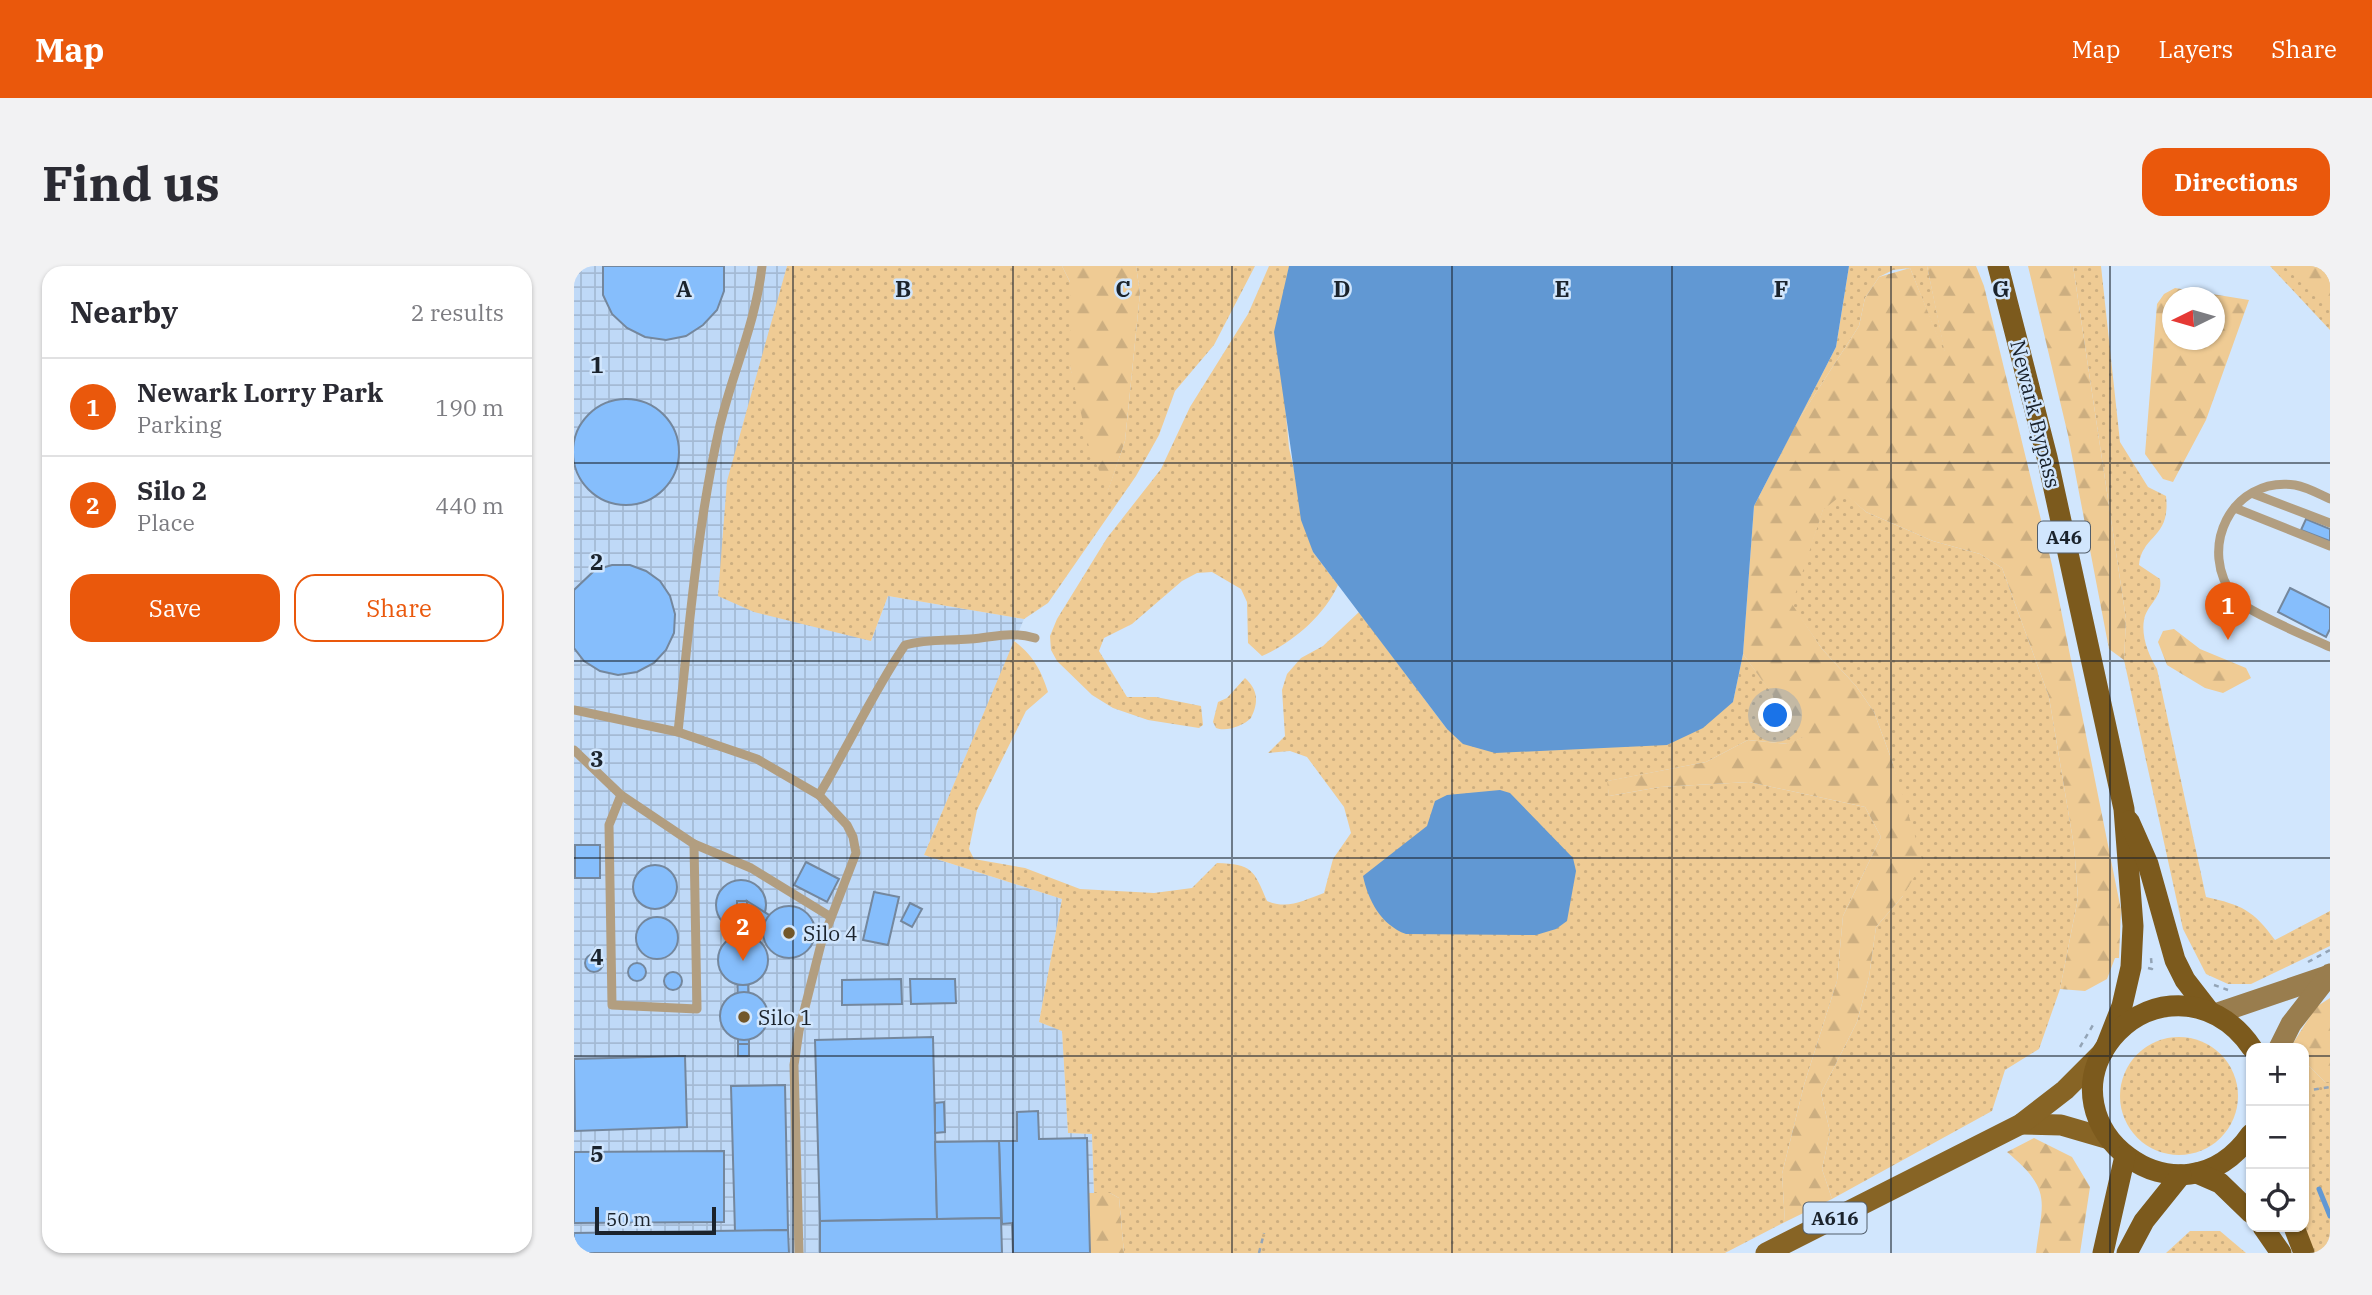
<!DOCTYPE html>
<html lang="en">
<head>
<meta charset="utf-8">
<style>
  :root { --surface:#fff; --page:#f2f2f3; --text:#2b2b33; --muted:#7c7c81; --line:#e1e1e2; --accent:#ea580c }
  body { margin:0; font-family:"IBM Plex Serif",serif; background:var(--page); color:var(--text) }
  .controls { position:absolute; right:21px; bottom:21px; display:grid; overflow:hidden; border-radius:14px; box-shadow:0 2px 5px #0004 }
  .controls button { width:63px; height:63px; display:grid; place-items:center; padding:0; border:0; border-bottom:2px solid var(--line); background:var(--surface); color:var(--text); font:35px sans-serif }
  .compass { position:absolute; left:1588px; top:21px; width:63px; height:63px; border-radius:50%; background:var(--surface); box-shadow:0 2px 5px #0004; rotate:265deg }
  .scale { position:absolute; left:21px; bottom:18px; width:121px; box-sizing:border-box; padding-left:7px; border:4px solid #1b232c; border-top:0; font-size:19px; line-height:24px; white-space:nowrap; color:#1b232c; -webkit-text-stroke:5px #d1e6fd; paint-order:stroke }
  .you { position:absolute; left:1202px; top:450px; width:24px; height:24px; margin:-18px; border:5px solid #fff; border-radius:50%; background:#1a73e8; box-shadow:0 0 0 10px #1a73e833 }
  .badge { display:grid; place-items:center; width:46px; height:46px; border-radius:50%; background:var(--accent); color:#fff; font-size:23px; font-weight:700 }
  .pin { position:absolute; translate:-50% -58px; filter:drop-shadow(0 2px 4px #0008) }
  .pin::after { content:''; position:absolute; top:37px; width:24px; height:21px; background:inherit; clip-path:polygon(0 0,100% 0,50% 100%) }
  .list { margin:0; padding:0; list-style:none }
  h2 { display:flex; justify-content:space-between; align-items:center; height:91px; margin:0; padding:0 28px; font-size:30px }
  h2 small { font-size:23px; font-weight:400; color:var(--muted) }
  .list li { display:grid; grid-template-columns:46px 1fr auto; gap:21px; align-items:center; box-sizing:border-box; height:98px; padding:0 28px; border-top:2px solid var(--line) }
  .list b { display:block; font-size:26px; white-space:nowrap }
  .list p { margin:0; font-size:23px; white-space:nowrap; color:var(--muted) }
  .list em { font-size:23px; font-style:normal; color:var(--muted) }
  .actions { display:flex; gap:14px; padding:21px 28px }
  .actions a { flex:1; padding:16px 0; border:2px solid var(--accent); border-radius:21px; text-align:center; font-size:24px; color:var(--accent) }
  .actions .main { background:var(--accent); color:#fff }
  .icon { flex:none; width:38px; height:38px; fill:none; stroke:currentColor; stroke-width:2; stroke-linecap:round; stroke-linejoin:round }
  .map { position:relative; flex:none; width:1756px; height:987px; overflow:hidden; border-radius:21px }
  header { display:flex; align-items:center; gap:42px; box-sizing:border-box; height:98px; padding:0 35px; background:var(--accent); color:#fff }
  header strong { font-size:33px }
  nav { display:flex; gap:38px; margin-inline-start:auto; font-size:24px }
  .intro { display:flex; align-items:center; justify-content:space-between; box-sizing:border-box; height:168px; padding:0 42px }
  h1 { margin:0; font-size:49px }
  .button { padding:18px 32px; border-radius:21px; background:var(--accent); color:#fff; font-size:24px; font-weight:700 }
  main { display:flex; gap:42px; padding:0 42px }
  aside { flex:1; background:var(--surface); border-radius:21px; box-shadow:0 2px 5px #0004 }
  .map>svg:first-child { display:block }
  .industrial { fill:url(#industrial-grid) }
  .grass { fill:url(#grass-dots) }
  .forest { fill:url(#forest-firs); fill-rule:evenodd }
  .water { fill:#6198d3 }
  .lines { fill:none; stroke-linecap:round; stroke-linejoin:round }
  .stream { stroke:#6198d3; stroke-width:5 }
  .building { fill:#86befc; stroke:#74879d; stroke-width:2 }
  .path { stroke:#93a4b6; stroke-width:2.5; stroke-dasharray:5 5; stroke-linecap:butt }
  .service { stroke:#b29e80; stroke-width:9 }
  .secondary { stroke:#997d4e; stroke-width:21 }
  .primary { stroke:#876425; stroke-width:21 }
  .trunk { stroke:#7c5a1d; stroke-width:21 }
  .grid { fill:none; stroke:#1b232c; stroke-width:2; stroke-opacity:0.55 }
  .poi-dot { fill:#72572a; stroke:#d1e6fd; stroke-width:2.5 }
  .labels { text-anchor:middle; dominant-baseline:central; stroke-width:5; stroke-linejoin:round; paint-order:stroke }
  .shield { fill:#d1e6fd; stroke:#525e6b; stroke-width:2 }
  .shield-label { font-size:19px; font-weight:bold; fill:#1b232c }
  .street-label { font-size:21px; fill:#1b232c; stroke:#d1e6fd }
  .poi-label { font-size:21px; fill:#1b232c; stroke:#d1e6fd; text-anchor:start }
  .grid-label { font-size:23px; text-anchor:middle; font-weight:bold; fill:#1b232c; stroke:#d1e6fd; stroke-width:5; stroke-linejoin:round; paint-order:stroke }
</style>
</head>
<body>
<header>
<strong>Map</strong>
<nav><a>Map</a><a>Layers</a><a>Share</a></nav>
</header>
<div class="intro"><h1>Find us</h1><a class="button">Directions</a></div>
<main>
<aside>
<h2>Nearby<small>2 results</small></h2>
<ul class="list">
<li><span class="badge">1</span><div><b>Newark Lorry Park</b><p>Parking</p></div><em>190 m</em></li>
<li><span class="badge">2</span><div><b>Silo 2</b><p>Place</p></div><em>440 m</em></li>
</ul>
<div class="actions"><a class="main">Save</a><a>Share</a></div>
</aside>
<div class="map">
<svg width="1756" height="987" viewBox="0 0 1756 987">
  <defs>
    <pattern id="industrial-grid" width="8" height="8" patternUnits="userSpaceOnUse" patternTransform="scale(1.75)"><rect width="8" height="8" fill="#bfd9f7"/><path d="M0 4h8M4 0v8" fill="none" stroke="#a4bad4"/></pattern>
    <pattern id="grass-dots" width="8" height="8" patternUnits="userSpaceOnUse" patternTransform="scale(1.75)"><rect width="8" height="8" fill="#efcb94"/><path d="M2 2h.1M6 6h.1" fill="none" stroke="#ccae80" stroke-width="1.8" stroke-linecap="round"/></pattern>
    <pattern id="forest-firs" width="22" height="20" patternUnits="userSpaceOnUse" patternTransform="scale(1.75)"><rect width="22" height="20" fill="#efcb94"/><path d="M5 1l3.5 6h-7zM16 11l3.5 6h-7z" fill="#ccae80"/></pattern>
  </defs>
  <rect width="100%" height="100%" fill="#d1e6fd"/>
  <polygon class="industrial" points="0,0 213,0 193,80 297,375 314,330 450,353 350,589 488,633 465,756 488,764 494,867 518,868 520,927 550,987 0,987"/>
  <g class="grass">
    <polygon points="213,0 488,0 496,16 496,101 534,224 551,175 566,27 562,0 681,0 640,79 601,125 585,169 562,210 474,337 450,353 314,330 297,375 180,346 144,330 153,215"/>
    <path d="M695 0H715L710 127 715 182 739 286 764 319C750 350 718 377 688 390L674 377 673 336 667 323 638 306 623 307 608 315 558 358 530 372 525 385 553 431H582L627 440 629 459 625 462 574 454 539 442 518 429 483 395 477 384 476 370 483 353 533 272 587 203 616 141 674 48Z"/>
    <polygon points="1275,0 1353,0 1373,95 1336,2 1319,4 1305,11 1291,32 1285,60 1223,156 1262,81"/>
    <path d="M1499 0H1527L1546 176 1574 221 1592 230C1597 273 1568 268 1565 299L1586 313C1589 332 1573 338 1570 354 1567 371 1575 390 1583 403L1632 631C1668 639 1679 644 1701 674L1756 645V680L1677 718H1654L1632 708 1609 663 1550 394 1552 353Z"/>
    <polygon points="1696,0 1756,0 1756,64"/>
    <polygon points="1270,226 1292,246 1359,275 1406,288 1428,302 1475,431 1500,580 1504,632 1486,723 1465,783 1431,804 1418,845 1258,933 1248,903 1256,866 1247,827 1283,756 1295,711 1302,661 1329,630 1331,543 1318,495 1300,446 1282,420 1248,383 1217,338 1249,243"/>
    <path d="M785 346 873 463 1159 436 1169 388 1230 471 1214 478 1174 474 1132 496 1034 515 1035 530 1086 521 1175 516 1291 541 1307 571 1269 650 1263 715 1230 819 1208 908 1211 956 1151 987H550L545 932 536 927H520L518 868 494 867 488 765 465 756 488 633 350 589 440 375C459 389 467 404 474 426L452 445 403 544 395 583 400 593 451 602 506 623 580 627 618 622 643 597C678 598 680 604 693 635 714 644 730 634 750 627L759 593 777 567 770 541 733 491 716 485 694 487 711 470 708 424 713 408 727 392 749 380Z"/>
    <path d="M671 412C684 424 685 436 677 452 669 460 652 466 642 462L639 456 644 436 653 432Z"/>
    <circle cx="1605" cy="830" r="59"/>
    <polygon points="1730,795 1751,816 1756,816 1756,987 1740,987 1730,959"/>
    <polygon points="1616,965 1646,965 1672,987 1592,987"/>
  </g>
  <g class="forest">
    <polygon points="488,0 562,0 566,27 551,175 534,225 515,181 496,101 496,16"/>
    <polygon points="1353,0 1402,0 1410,20 1478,299 1547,644 1545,692 1541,692 1533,713 1511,725 1486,723 1504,632 1500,580 1475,431 1428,302 1406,288 1359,275 1292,246 1270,227 1249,244 1218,338 1248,383 1282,420 1300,446 1318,495 1349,596 1329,630 1302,661 1295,711 1283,756 1247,827 1256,866 1248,903 1258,933 1211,956 1208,908 1230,819 1263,715 1269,650 1307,571 1291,541 1175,516 1086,521 1035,530 1033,515 1132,496 1174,474 1213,478 1229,471 1169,388 1180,240 1223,156 1285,60 1291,32 1305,11 1336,2 1371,88"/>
    <polygon points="1454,0 1499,0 1552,353 1550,394 1535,383 1494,169"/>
    <polygon points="1710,0 1756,0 1756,45"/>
    <path d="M1601 22 1675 34 1632 154 1599 216 1589 213 1571 188 1583 38 1590 28ZM1598 32H1640V74H1598Z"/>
    <polygon points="1600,363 1626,383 1672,402 1677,412 1649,427 1631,422 1593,399 1584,376 1589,365"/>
    <polygon points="1756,732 1756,816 1751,816 1730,795 1730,782 1716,782 1742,741"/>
    <path d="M1460 872 1498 891 1516 921 1506 987H1462C1469 933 1478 924 1433 886Z"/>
    <polygon points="515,927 536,927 545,932 550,987 516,987"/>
  </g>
  <g class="water">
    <polygon points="715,0 1275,0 1262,81 1180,240 1169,388 1159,436 1129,462 1093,479 921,487 889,478 873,463 739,286 727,254 700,66"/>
    <path d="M926 524 936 527 999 592 1002 605 993 655 982 663 962 669 832 668C807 659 794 634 789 610L853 560 861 535 873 529Z"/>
  </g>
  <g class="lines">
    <polyline class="stream" points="1745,923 1756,950"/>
  </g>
  <g class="building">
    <polygon points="29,0 150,0 150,25 143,44 129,59 112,70 92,74 71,71 53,62 38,48 29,29"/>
    <circle cx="52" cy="186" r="53"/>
    <polygon points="1732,253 1756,263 1756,275 1727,264"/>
    <polygon points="38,299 56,299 72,305 86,315 96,330 101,348 100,367 92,384 80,397 63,406 44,409 26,405 10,395 0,382 0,324 21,304"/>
    <polygon points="1716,322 1756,342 1756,363 1752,371 1704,346"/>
    <rect x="1" y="579" width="25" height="33"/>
    <polygon points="232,596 265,613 253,636 220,619"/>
    <circle cx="81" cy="621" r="22"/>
    <circle cx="167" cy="639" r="25"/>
    <polygon points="300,626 325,631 314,679 289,674"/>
    <polygon points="163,635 173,635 175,778 164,778"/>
    <polygon points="173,635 219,664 214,671 174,645"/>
    <polygon points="336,637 348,643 338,661 327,655"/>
    <circle cx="215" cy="666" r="26"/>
    <circle cx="83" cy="672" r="21"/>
    <circle cx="169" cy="694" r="25"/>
    <circle cx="20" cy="697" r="9"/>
    <circle cx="63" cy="706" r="9"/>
    <circle cx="99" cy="715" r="9"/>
    <polygon points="327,713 328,738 268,739 268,714"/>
    <polygon points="336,713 381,713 382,737 337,738"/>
    <circle cx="170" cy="750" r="24"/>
    <polygon points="359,771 363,953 246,955 241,774"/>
    <rect x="164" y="778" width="11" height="12"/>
    <polygon points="111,790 113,861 1,865 0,793"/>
    <polygon points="211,819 214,964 161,966 157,820"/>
    <polygon points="370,836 371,866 361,867 361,837"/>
    <polygon points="464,845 465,873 513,872 516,987 439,987 438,957 428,958 425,875 443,875 443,846"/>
    <polygon points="425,875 427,952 363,953 361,876"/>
    <polygon points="150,885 150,956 0,957 0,886"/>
    <polygon points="427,952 428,987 246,987 246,955"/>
    <polygon points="214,964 215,987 0,987 0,967"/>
  </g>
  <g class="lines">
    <g class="path">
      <polyline points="1734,696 1756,684"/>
      <polyline points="1574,702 1578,703 1577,692"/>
      <polyline points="1640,719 1654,724"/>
      <polyline points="1506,781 1519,759"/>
      <polyline points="1730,825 1756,821"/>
      <polyline points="685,987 690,967"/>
    </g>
    <g class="service">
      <polyline points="1680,228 1756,257"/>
      <path d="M1756 233C1745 228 1733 221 1721 219 1657 210 1622 284 1661 332 1671 345 1737 372 1756 381"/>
      <polyline points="1661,242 1756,280"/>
      <polyline points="0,444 104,466 183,493 245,529 273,559 279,571 282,587 247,678 225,765 220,799 225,987"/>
      <path d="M104 466C115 363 123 260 146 159 159 105 182 56 188 0"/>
      <polyline points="0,484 47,529 120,578 177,602 257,651"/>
      <polyline points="47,529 35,559 38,739 123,743 120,578"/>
      <path d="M245 529C275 479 298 428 331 379 353 373 373 375 396 373 422 371 435 365 461 372"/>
    </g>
    <g class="secondary">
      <polyline points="1641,748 1753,710"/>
      <polyline points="1705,782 1717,758 1756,708"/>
    </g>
    <g class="primary">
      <polyline points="1447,858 1487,859 1535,873"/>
      <polyline points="1192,987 1447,858 1491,824 1529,786"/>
    </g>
    <g class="trunk">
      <polyline points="1424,0 1473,191 1550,543 1559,660 1557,701 1548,740 1533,778"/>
      <polyline points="1555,555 1574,598 1601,694 1611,714 1635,745"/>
      <path d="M1677 868C1607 969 1467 861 1538 772 1553 754 1574 742 1597 740 1631 737 1660 755 1678 782"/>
      <polyline points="1623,907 1646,917 1677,947"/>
      <polyline points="1689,961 1707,987"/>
      <polyline points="1720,961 1730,987"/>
      <polyline points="1529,987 1551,890"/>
      <polyline points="1553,987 1570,955 1607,909"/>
    </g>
  </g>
  <path class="grid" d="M219 0V987M439 0V987M658 0V987M878 0V987M1098 0V987M1317 0V987M1536 0V987M0 197H1756M0 395H1756M0 592H1756M0 790H1677M1730 790H1756"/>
  <g class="poi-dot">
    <circle cx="215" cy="667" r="7"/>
    <circle cx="170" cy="751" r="7"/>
  </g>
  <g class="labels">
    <g class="shield">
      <rect x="1464" y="255.5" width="52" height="31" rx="5"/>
      <rect x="1229.5" y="936.5" width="63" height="31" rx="5"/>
    </g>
    <g class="shield-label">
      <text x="1490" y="271">A46</text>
      <text x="1261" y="952">A616</text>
    </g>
    <g class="street-label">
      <text transform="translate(1462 148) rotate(76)">Newark Bypass</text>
    </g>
    <g class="poi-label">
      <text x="229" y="667">Silo 4</text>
      <text x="184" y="751">Silo 1</text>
    </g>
  </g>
  <g class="grid-label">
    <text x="110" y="31">A</text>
    <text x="329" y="31">B</text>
    <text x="549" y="31">C</text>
    <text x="768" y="31">D</text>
    <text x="988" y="31">E</text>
    <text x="1207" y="31">F</text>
    <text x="1427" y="31">G</text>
    <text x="23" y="107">1</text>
    <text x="23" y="304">2</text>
    <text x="23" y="501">3</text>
    <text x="23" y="699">4</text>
    <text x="23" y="896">5</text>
  </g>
</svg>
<div class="controls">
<button>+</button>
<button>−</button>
<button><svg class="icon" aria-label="locate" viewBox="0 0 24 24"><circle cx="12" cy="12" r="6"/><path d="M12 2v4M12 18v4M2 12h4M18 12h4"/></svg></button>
</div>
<svg class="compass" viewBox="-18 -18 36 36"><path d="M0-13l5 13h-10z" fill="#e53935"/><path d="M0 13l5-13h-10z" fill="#7c7c81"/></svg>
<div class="scale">50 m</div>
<div class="you"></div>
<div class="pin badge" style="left:1654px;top:374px">1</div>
<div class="pin badge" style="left:169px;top:695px">2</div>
</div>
</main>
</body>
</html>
